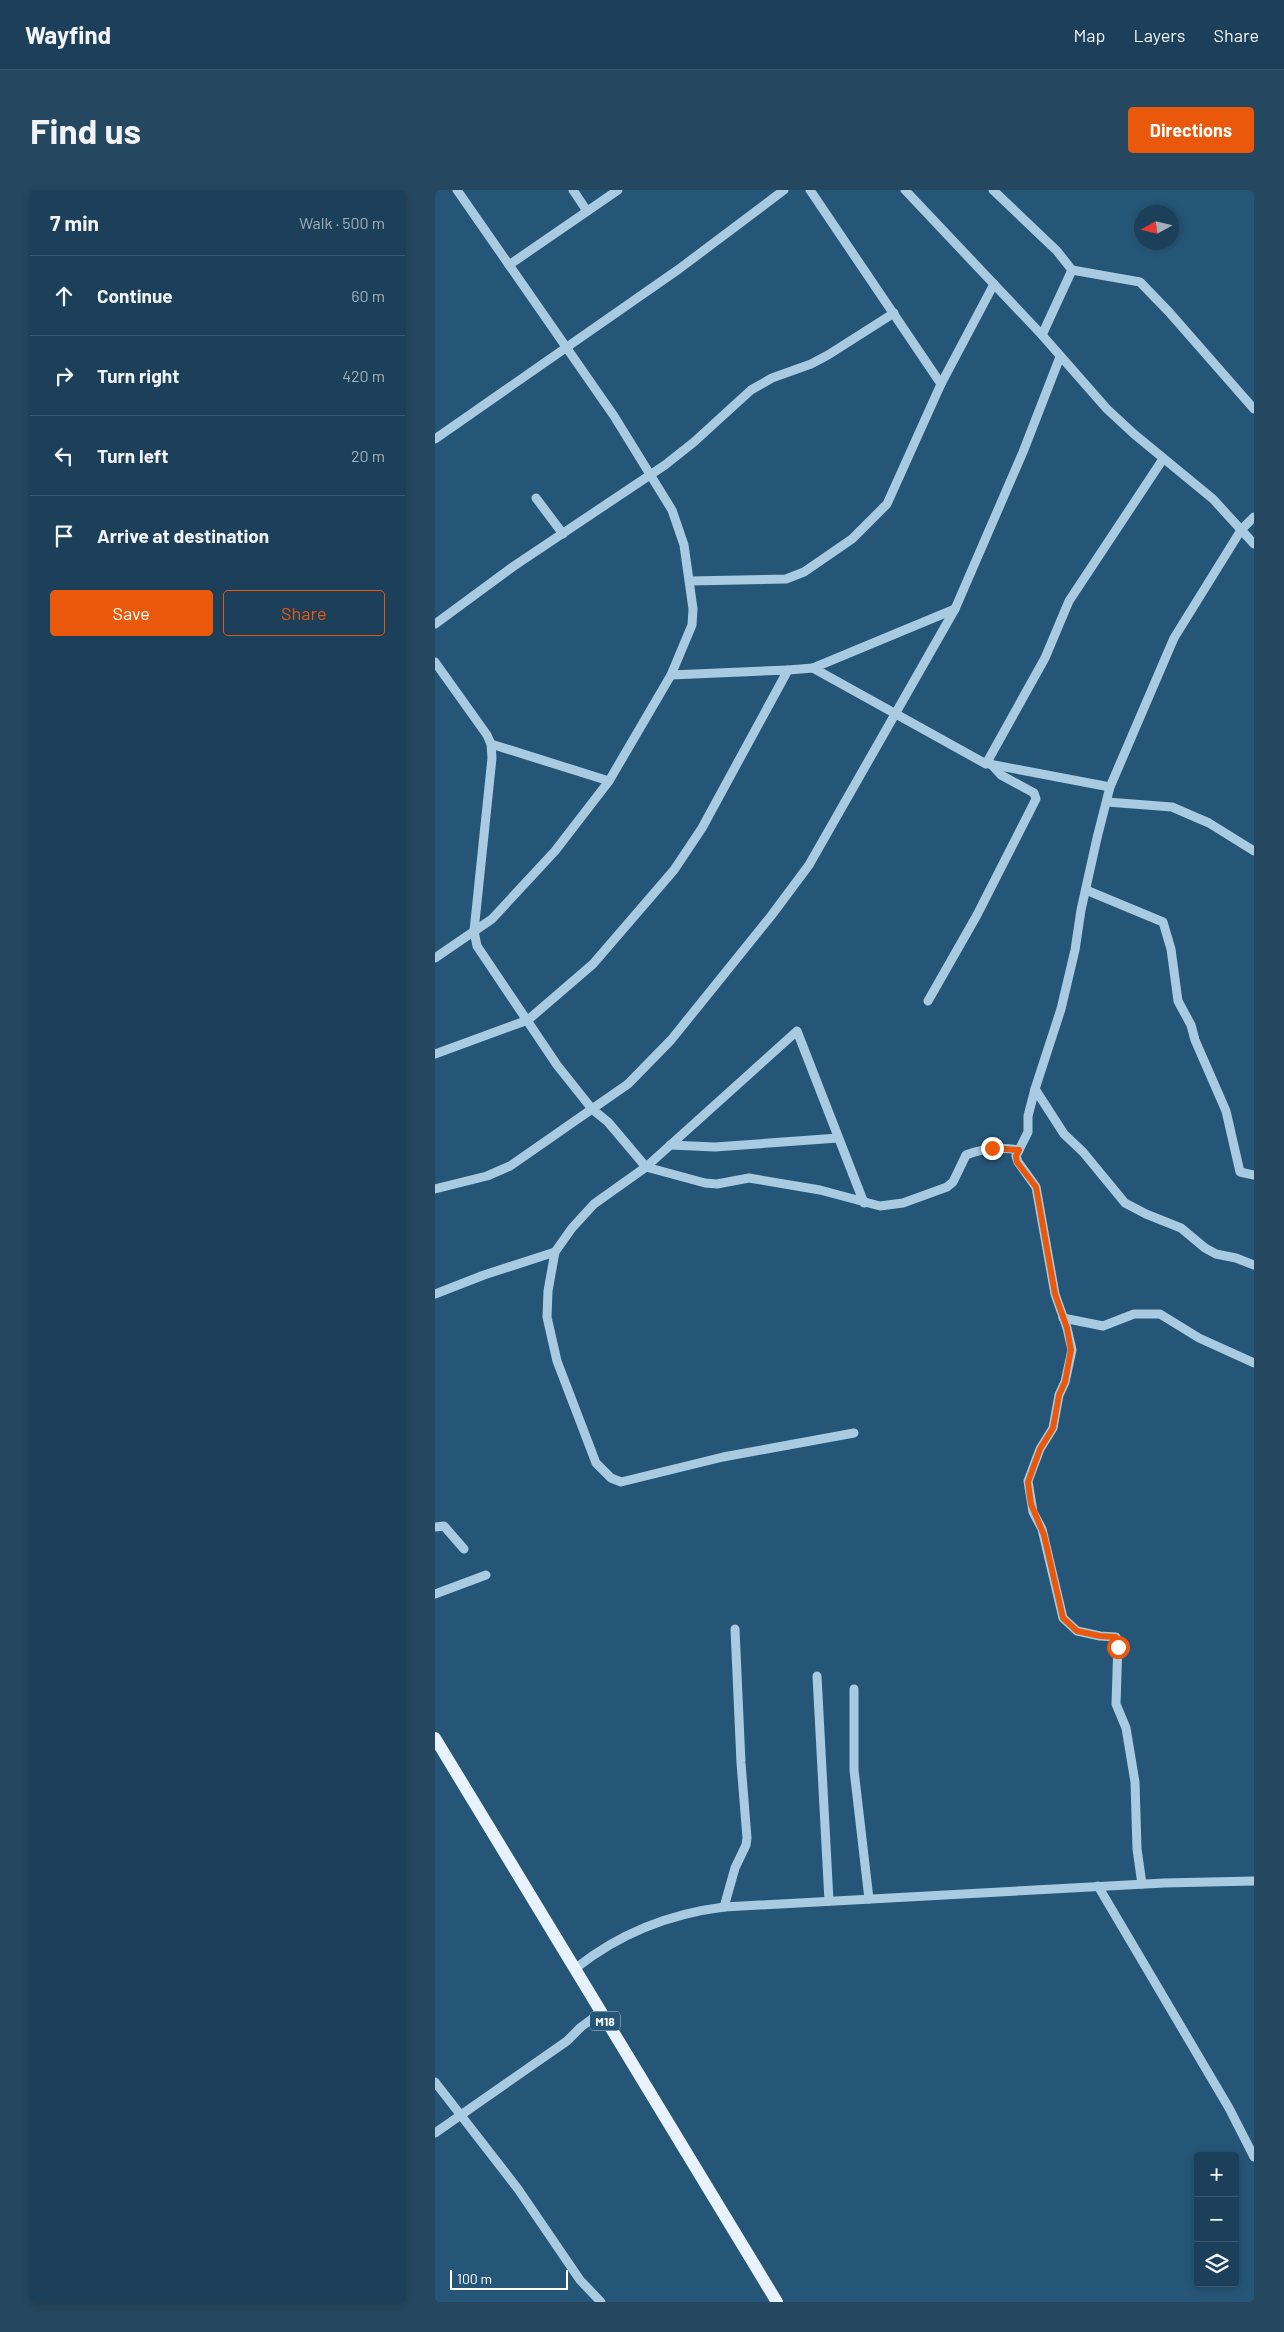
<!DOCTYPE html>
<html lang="en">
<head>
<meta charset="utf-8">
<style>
  :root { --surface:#1c4059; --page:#25475f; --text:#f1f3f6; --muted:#a0afba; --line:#3a596f; --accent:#ea580c }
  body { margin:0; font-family:Barlow,sans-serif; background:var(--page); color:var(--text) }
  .controls { position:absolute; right:15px; bottom:15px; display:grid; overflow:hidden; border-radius:5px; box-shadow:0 2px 8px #0003 }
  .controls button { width:45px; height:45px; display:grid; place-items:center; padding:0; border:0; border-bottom:1px solid var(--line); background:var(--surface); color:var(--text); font:25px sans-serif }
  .compass { position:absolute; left:699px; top:15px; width:45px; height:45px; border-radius:50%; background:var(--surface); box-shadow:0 2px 8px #0003; rotate:262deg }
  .scale { position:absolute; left:15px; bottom:12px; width:118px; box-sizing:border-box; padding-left:5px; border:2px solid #fff; border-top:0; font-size:14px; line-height:18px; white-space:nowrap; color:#fff; -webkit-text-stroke:4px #265677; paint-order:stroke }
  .stop { position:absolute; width:15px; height:15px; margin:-11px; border:4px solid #ea580c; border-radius:50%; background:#fff }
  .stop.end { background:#ea580c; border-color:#fff; box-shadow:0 1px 5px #0008 }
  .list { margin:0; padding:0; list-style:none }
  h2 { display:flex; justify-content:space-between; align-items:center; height:65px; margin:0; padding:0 20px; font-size:21px }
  h2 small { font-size:16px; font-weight:400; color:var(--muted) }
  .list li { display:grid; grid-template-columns:32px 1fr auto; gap:15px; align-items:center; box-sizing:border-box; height:80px; padding:0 20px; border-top:1px solid var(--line) }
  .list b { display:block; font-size:19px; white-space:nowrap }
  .list em { font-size:16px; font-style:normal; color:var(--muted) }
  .actions { display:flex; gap:10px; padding:15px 20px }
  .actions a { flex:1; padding:11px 0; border:1px solid var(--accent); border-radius:5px; text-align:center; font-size:18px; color:var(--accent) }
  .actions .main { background:var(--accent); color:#fff }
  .icon { flex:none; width:28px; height:28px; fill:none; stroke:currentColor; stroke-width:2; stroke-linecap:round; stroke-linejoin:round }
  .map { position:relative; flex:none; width:819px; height:2112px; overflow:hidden; border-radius:5px }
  header { display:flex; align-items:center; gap:30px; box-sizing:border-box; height:70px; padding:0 25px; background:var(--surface); border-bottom:1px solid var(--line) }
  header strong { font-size:24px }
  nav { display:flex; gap:28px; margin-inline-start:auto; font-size:18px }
  .intro { display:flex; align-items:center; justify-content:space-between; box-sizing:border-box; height:120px; padding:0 30px }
  h1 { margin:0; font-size:35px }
  .button { padding:12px 22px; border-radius:5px; background:var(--accent); color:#fff; font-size:18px; font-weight:700 }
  main { display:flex; gap:30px; padding:0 30px }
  aside { flex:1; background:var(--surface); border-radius:5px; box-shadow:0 2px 8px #0003 }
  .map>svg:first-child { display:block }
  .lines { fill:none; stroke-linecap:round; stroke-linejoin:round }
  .minor { stroke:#a8cbe2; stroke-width:9 }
  .major { stroke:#e7f2fc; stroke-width:12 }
  .route { stroke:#ea580c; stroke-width:6 }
  .labels { text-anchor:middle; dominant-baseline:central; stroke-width:5; stroke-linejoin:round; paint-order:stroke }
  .shield { fill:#265677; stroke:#beccd6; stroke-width:1 }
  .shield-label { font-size:12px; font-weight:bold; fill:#fff }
</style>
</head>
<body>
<header>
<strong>Wayfind</strong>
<nav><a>Map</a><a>Layers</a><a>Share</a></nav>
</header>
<div class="intro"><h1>Find us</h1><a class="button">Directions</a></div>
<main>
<aside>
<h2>7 min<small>Walk · 500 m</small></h2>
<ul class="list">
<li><svg class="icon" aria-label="ahead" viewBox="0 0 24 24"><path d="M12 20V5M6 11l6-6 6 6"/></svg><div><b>Continue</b></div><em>60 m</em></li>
<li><svg class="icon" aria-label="right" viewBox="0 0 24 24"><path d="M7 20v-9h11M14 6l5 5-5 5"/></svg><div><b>Turn right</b></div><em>420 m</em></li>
<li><svg class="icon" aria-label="left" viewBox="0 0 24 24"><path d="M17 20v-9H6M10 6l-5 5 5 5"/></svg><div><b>Turn left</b></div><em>20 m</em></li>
<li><svg class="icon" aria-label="arrive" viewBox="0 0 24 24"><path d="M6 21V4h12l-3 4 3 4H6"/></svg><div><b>Arrive at destination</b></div></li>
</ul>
<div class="actions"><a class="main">Save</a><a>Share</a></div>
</aside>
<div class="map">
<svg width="819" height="2112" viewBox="0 0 819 2112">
  <rect width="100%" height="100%" fill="#265677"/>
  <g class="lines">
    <g class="minor">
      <polyline points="138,0 152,21"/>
      <polyline points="375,0 506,194"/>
      <polyline points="470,0 607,145 672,219 699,244 778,309 819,354"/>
      <polyline points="558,0 622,61 637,80"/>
      <polyline points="74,75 183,0"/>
      <polyline points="607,145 637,80 705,92 734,122 819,219"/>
      <polyline points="0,249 244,79 349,0"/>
      <polyline points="101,308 128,344"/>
      <polyline points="255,391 351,389 369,382 417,349 452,314 506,194 559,94"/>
      <polyline points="0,434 79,376 230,275 259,252 316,200 337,188 376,174 393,165 459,123"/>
      <path d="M0 472 52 545 56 554 57 568 39 741 42 756 122 875 157 919 173 932 211 977 270 993 282 994 314 988 385 1000 445 1016 468 1013 512 997 518 992 531 965C548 958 566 957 584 960"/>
      <polyline points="378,478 520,419"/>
      <polyline points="353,480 378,478 551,574 610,468 634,411 728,269"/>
      <polyline points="56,554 174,591"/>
      <polyline points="554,574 675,597"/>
      <polyline points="672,612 737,617 774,633 819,661"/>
      <polyline points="651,700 728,732 736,759 743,811 756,835 760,850 791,921 805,982 819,985"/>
      <polyline points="0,768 57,729 120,661 174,591 236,485 257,435 258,419 249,355 237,320 179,226 22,0"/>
      <polyline points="493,811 542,725 601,609 599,603 566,585 556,574"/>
      <polyline points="0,864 93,830 158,774 239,680 267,638 353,480 236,485"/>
      <polyline points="600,899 629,944 648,962 690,1013 711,1024 746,1038 770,1058 781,1064 801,1068 819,1075"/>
      <polyline points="235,955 280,957 403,948"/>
      <polyline points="0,999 52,986 75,976 193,894 236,850 336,726 374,675 520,419 588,262 625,167"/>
      <polyline points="0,1104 49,1085 120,1062"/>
      <polyline points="628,1128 668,1136 699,1124 725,1124 764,1148 819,1173"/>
      <polyline points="419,1243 288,1267 186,1292 176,1288 161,1273 122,1171 112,1127 113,1101 120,1062 137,1038 159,1014 211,977 362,841 429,1013"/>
      <polyline points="0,1337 9,1336 29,1359"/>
      <polyline points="0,1404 51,1385"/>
      <polyline points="382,1486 394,1711"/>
      <polyline points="419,1499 419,1580 434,1709"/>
      <polyline points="707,1694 702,1659 700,1592 691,1538 681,1514 683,1452 681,1447 665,1446 642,1441 628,1428 607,1339 598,1322 593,1291 605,1259 618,1238 624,1205 630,1192 637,1160 632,1138 620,1104 601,997 583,972 581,966 593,942 593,926 600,899 626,819 640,760 646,720 662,648 675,597 739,448 806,340 819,327"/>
      <polyline points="663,1696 794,1918 819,1967"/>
      <polyline points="289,1717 300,1678 311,1655 312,1648 306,1573 300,1439"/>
      <path d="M141 1778C185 1743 233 1724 289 1717L729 1693 819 1691"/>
      <polyline points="0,1892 83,1999 145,2090 166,2112"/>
      <polyline points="0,1943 132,1851 146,1837 165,1823"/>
    </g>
    <polyline class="major" points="0,1548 342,2112"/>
  </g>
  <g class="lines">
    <polyline class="route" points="557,958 584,960 581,966 582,972 601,997 620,1104 632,1138 636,1160 630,1192 624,1205 618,1238 605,1259 593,1292 596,1314 609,1345 628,1428 642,1441 665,1446 681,1447 684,1452 683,1457"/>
  </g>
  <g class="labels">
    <rect class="shield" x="155" y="1821.5" width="30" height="19" rx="4"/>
    <g class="shield-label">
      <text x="170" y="1831">M18</text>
    </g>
  </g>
</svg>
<div class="controls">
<button>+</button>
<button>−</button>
<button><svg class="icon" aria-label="layers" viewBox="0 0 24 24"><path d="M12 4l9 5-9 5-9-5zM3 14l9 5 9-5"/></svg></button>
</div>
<svg class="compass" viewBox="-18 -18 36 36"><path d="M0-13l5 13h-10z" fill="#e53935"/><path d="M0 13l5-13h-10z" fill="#a0afba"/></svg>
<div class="scale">100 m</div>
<div class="stop" style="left:683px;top:1457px"></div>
<div class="stop end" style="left:557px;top:958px"></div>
</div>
</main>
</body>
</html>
